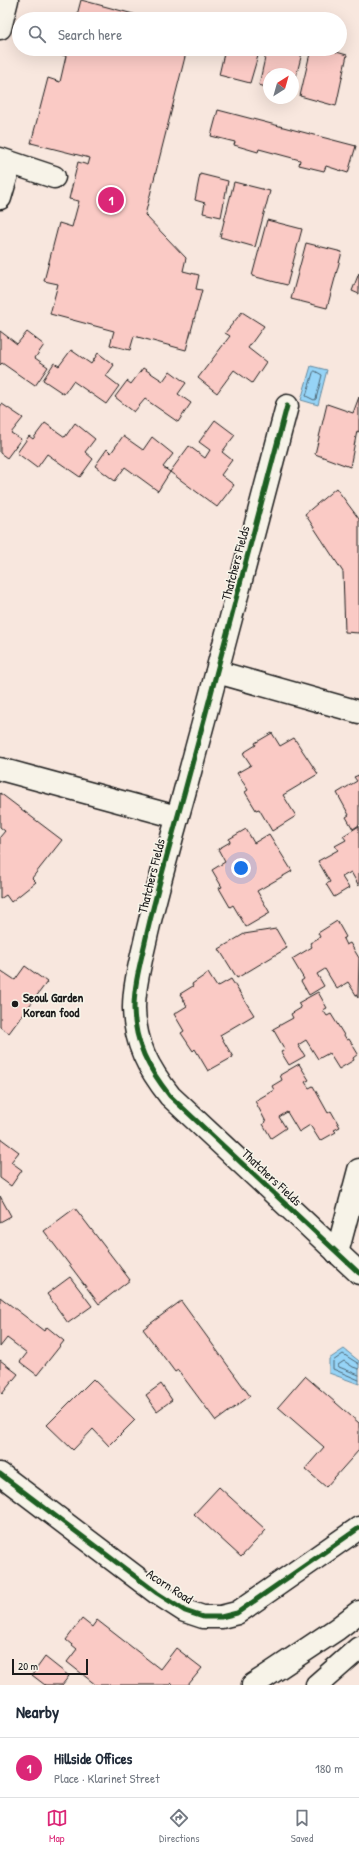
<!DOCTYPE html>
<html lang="en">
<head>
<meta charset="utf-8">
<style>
  :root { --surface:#fff; --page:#f2f2f3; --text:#1f2937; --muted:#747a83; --line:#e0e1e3; --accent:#db2777 }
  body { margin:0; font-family:"Patrick Hand",sans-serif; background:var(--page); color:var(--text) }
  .compass { position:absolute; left:263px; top:68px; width:36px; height:36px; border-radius:50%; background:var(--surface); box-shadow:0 4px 16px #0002; rotate:37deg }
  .scale { position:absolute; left:12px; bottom:10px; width:76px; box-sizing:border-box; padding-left:4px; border:2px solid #1c1c1c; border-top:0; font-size:11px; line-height:14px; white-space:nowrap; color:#1c1c1c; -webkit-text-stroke:3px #f7f3e8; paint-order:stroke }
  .you { position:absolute; left:241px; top:868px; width:14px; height:14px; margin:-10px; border:3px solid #fff; border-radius:50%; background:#1a73e8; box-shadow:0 0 0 6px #1a73e833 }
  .badge { display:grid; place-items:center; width:26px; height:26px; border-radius:50%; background:var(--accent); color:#fff; font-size:13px; font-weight:700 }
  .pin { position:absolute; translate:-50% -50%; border:2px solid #fff; box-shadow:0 1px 4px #0006 }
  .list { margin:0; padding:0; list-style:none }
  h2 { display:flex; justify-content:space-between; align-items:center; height:52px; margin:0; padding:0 16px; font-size:17px }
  h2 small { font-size:13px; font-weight:400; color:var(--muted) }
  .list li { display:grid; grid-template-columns:26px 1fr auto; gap:12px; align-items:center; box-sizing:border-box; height:60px; padding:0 16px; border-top:1px solid var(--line) }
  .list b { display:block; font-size:15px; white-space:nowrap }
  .list p { margin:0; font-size:13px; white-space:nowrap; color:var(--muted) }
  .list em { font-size:13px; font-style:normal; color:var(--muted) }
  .icon { flex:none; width:22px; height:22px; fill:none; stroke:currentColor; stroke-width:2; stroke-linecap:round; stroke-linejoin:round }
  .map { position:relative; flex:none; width:359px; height:1685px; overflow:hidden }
  .search { position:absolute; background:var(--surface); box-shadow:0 4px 16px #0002; left:12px; right:12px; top:12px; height:44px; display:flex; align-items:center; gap:10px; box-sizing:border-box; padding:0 14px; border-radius:22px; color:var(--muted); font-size:15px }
  .sheet { height:112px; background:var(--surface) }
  nav { display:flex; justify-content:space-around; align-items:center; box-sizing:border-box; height:56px; border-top:1px solid var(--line); background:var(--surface); font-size:11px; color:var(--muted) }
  nav a { display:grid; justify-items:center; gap:2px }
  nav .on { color:var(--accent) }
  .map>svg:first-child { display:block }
  .water { fill:#96d4f7; stroke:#658a9f }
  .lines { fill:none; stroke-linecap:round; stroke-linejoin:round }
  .shore { stroke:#4d6674; stroke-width:1 }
  .building { fill:#facac5; stroke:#1c1c1c }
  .minor-casing { stroke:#1c1c1c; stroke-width:25 }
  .highway-casing { stroke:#1c1c1c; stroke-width:25 }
  .minor { stroke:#f7f3e8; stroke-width:22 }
  .highway { stroke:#f7f3e8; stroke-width:22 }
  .cycleway-casing { stroke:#f7f3e8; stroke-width:8 }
  .cycleway { stroke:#1b5e20; stroke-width:5 }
  .poi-dot { fill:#1c1c1c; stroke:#f7f3e8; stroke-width:1.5 }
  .labels { text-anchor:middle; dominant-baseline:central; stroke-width:3.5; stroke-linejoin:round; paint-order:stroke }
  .street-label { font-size:13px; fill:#1c1c1c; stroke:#f7f3e8 }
  .poi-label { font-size:13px; font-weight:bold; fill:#1c1c1c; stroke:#f7f3e8; text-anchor:start }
</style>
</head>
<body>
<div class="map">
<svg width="359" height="1685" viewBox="0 0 359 1685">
  <rect width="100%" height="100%" fill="#f8e7de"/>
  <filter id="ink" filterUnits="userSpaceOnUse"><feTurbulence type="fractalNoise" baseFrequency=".025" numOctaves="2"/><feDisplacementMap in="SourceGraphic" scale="8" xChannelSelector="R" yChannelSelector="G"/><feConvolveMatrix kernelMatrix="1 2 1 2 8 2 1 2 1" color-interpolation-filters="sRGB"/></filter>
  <g filter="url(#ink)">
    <g class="water">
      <polygon points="311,366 327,370 318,405 301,400"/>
      <polygon points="344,1349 359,1361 359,1384 329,1373 329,1359"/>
    </g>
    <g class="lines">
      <g class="shore">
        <polygon points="315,371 322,375 316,399 314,400 306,396 313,373"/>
        <polyline points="359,1364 343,1354 333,1361 333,1369 359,1380"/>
        <polyline points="359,1369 353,1367 344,1361 338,1365 339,1367 359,1375"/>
      </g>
    </g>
    <g class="building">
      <polygon points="81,0 152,19 76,19"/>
      <polygon points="48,49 187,49 145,215 186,258 183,271 199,275 196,289 202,290 186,350 134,336 130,350 110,345 114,331 50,314 58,284 44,281 59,223 72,227 79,201 69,199 78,162 88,165 90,158 31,143 48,78 60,82 66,56 48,51"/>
      <polygon points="225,49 260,49 250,83 219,75"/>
      <polygon points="267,49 303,49 293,89 293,74 269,74 269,88 259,85"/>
      <polygon points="311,49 326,49 347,55 336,106 300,96"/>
      <polygon points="218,110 356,146 348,173 326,166 324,171 299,165 300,160 259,149 258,152 234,145 235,142 211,136"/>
      <polygon points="200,174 228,181 221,217 203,213 205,203 195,200"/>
      <polygon points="234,182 270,191 255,247 220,237"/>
      <polygon points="267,220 302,229 287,285 252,276"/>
      <polygon points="306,243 342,252 327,308 291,299"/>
      <polygon points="359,273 359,294 352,291"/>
      <polygon points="242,312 264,326 248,348 266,362 252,383 234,370 217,393 198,378 230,336 225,333"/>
      <polygon points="0,331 17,344 27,332 44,345 35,358 48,367 35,386 2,363 0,365"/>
      <polygon points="71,350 91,364 98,353 114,365 106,376 119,386 106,404 73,381 64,394 43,380 54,363 59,366"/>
      <polygon points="143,368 163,381 170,371 186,383 178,394 191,403 178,422 145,399 134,412 115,397 127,381 131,384"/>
      <polygon points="359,397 359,432 357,431 350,467 315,454 327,404 353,413"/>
      <polygon points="2,404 23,418 11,433 21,439 7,458 0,453 0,407"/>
      <polygon points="215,420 235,435 222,452 232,460 221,475 234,485 217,507 170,472 189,446 205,458 210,450 199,442"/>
      <polygon points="45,423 65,437 75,423 95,439 85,452 93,459 80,477 47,454 37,468 17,453 29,436 33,439"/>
      <polygon points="123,436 143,450 152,437 173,454 163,467 170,472 158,491 125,467 115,481 95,466 107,449 111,453"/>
      <polygon points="336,488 359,519 359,633 345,632 343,572 305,514"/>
      <polygon points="272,733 280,746 294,738 318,774 283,795 296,816 272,831 259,809 256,810 245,792 248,790 237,773 251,765 243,753 256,745 255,743"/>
      <polygon points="359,775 359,825 353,829 346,817 349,815 337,793 357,781 354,777"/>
      <polygon points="0,793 62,840 32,878 36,882 11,902 6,895 0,899 0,837 5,831 0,827"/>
      <polygon points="359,826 359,886 351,872 342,877 349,888 334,897 326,884 330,882 318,861 338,850 335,846 346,840 343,836"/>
      <polygon points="246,829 254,843 269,834 292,871 257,891 270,913 246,927 233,905 230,907 219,888 222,887 212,870 225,862 218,849 230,842 229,839"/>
      <polygon points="337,921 346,937 343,939 346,945 350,943 359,958 358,998 348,982 337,989 325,969 317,974 324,986 309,995 301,981 304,979 292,959 312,947 310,943 320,937 318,933"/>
      <polygon points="276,929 287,948 237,978 219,949 244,934"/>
      <polygon points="25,966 47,982 9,1033 0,1027 0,970 15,980"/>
      <polygon points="208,973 217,987 231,979 254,1015 220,1035 233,1057 208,1071 195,1049 193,1051 181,1033 184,1031 174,1014 187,1006 180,994 193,986 192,984"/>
      <polygon points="318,992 327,1008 323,1010 327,1016 331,1014 347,1040 349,1039 358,1054 353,1058 354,1060 339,1069 329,1053 318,1059 306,1040 298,1045 305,1056 289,1065 281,1052 285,1050 273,1029 293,1018 291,1014 301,1008 298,1003"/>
      <polygon points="299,1064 309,1080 305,1082 309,1088 313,1086 328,1113 331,1111 340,1127 334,1130 336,1132 320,1141 310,1125 299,1132 287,1112 279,1117 286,1128 271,1138 263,1124 266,1122 255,1101 274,1090 272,1086 282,1080 280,1075"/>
      <polygon points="0,1138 19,1152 11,1162 22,1170 11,1186 0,1178"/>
      <polygon points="0,1196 11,1216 0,1222"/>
      <polygon points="75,1208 130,1280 99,1304 44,1231"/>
      <polygon points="70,1277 92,1306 68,1323 47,1294"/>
      <polygon points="0,1297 44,1331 47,1327 64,1341 37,1375 20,1362 27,1353 7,1338 0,1347"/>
      <polygon points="181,1301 250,1396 216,1421 178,1370 175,1372 143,1329"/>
      <polygon points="0,1360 18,1374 2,1394 0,1392"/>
      <polygon points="305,1376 359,1423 359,1450 326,1487 305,1469 324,1447 278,1407"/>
      <polygon points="93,1379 135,1420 109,1446 93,1429 73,1450 47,1425"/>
      <polygon points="161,1384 172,1400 157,1411 146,1395"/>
      <polygon points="219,1487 266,1530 241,1557 194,1514"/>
      <polygon points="82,1619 92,1627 97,1620 160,1669 176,1648 202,1668 188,1685 173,1685 171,1683 170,1685 96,1685 67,1662 77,1649 66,1640"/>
      <polygon points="45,1657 69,1676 62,1685 45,1685 32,1675"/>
    </g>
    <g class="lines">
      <g class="minor-casing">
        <g id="minor">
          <polyline points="0,28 7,0"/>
          <polyline points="0,159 54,177"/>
          <polyline points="0,198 10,164"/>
          <path d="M287 406C253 536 219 665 184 794 171 840 158 886 147 933 142 957 134 983 134 1008 135 1044 148 1068 170 1096L359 1273"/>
          <polyline points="217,672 359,712"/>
          <polyline points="0,769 177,817"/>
          <polyline points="337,1253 359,1170"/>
          <polyline points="0,1474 157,1593 185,1611 203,1617 221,1617 237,1613 359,1528"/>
        </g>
      </g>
      <g class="highway-casing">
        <g id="highway">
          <polyline points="253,1685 337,1629 359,1612"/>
          <polyline points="317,1685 359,1648"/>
        </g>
      </g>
      <use href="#minor" class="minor"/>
      <use href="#highway" class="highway"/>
      <g class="cycleway-casing">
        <g id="cycleway">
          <path d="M287 406C253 536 219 665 184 794 171 840 158 886 147 933 142 957 134 983 134 1008 135 1044 148 1068 170 1096L359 1273"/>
          <polyline points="0,1474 157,1593 185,1611 203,1617 221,1617 237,1613 359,1528"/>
        </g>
      </g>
      <use href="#cycleway" class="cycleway"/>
    </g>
  </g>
  <circle class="poi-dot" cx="15" cy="1004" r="4"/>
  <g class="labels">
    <g class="street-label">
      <text transform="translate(235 563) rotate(-75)">Thatchers Fields</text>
      <text transform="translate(151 876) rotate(-76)">Thatchers Fields</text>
      <text transform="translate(272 1177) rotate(43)">Thatchers Fields</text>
      <text transform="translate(170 1586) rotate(33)">Acorn Road</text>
    </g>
    <g class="poi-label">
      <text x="23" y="997">Seoul Garden<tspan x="23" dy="15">Korean food</tspan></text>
    </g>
  </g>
</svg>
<svg class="compass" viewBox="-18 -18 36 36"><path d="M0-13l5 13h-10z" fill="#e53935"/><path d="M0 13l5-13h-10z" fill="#747a83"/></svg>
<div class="scale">20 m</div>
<div class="you"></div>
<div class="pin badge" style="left:111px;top:200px">1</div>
<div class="search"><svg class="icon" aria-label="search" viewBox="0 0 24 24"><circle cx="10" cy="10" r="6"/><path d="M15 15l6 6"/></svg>Search here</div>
</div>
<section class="sheet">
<h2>Nearby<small></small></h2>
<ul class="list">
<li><span class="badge">1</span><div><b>Hillside Offices</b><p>Place · Klarinet Street</p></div><em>180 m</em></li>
</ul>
</section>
<nav>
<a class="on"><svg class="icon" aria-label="map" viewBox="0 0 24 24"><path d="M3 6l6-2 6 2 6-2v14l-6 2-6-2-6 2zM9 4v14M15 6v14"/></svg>Map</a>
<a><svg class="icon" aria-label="directions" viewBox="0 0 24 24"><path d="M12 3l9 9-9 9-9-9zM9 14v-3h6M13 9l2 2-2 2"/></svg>Directions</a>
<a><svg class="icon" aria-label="saved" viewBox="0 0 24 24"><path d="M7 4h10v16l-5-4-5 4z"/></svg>Saved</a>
</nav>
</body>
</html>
